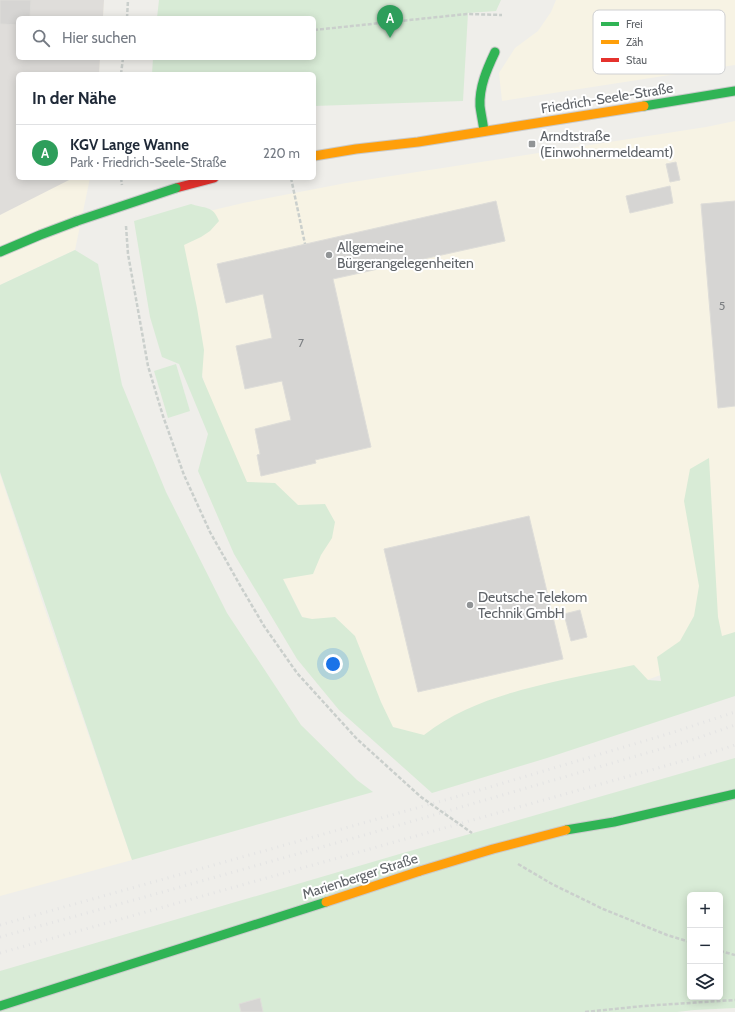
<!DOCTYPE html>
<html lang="de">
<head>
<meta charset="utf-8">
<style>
  :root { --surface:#fff; --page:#f2f2f3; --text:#1f2937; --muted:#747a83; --line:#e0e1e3; --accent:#db2777 }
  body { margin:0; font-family:Cabin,sans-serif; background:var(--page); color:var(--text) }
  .controls { position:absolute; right:12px; bottom:12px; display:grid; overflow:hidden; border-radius:6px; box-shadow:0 2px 10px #0003 }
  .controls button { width:36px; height:36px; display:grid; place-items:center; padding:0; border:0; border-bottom:1px solid var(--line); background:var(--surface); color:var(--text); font:20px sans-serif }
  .you { position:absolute; left:333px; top:664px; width:14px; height:14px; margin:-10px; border:3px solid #fff; border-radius:50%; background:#1a73e8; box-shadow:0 0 0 6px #1a73e833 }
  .badge { display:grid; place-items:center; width:26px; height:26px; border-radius:50%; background:var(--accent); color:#fff; font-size:13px; font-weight:700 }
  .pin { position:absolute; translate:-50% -33px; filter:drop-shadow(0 1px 2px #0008) }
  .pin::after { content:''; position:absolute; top:21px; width:14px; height:12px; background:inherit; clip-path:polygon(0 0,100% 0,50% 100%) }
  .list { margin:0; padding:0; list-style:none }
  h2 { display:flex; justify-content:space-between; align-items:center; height:52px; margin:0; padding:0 16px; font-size:17px }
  h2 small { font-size:13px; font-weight:400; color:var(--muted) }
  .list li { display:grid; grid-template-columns:26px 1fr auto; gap:12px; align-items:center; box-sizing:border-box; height:56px; padding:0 16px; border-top:1px solid var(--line) }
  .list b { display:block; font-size:15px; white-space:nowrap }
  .list p { margin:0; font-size:13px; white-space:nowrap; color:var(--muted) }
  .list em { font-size:13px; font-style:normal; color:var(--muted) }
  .icon { flex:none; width:22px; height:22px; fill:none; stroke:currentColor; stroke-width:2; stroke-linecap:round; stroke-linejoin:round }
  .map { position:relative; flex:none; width:735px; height:1012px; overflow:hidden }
  .search { position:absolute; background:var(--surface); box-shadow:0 2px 10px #0003; left:16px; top:16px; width:300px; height:44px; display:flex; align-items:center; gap:10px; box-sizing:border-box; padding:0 14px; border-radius:6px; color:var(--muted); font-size:15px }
  .panel { position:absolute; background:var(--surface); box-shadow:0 2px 10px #0003; left:16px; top:72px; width:300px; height:108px; border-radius:6px }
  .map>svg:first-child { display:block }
  .commercial { fill:#f7f3e4 }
  .industrial { fill:#dfddda }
  .green { fill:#d8ebd6; fill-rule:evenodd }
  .building { fill:#d6d5d3; stroke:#deddd9 }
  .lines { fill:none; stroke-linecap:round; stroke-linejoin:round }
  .fast-casing { stroke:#cacacb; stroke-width:11 }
  .slow-casing { stroke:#cacacb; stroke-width:11 }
  .jam-casing { stroke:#cacacb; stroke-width:11 }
  .path { stroke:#cacfcc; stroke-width:2.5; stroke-dasharray:4 2; stroke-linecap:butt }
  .fast { stroke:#30b455; stroke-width:9 }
  .slow { stroke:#ff9f0a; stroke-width:9 }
  .jam { stroke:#e5322d; stroke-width:9 }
  .rail { stroke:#e4e4e4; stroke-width:3; stroke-dasharray:1 5; stroke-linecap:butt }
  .fast-bridge-casing { stroke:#cacacb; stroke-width:11; stroke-linecap:butt }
  .slow-bridge-casing { stroke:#cacacb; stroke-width:11; stroke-linecap:butt }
  .fast-bridge { stroke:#30b455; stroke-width:9 }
  .slow-bridge { stroke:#ff9f0a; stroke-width:9 }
  .poi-dot { fill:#919496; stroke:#fff; stroke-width:1.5 }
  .labels { text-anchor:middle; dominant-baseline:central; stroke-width:4; stroke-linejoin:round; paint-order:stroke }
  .number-label { font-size:12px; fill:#7e8184 }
  .street-label { font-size:14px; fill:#5f6368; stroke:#fff }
  .poi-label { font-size:14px; fill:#5f6368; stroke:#fff; text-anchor:start }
  .key { fill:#fff; stroke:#cfd0d2; stroke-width:1 }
  .key-label { font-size:11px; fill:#5f6368 }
</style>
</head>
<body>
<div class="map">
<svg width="735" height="1012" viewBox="0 0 735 1012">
  <rect width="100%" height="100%" fill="#efeeea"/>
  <g class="commercial">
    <polygon points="0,0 104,0 103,18 18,18 18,58 100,58 99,74 18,74 18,178 90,178 75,250 0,285"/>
    <polygon points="556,0 735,0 735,65 502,101 499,73 515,48 538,31 551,12"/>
    <polygon points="735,121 735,648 622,689 415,758 334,679 226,468 163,222 243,203 346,183 706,127"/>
    <polygon points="0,474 42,601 132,860 0,896"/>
  </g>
  <polygon class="industrial" points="0,0 104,0 103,18 18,18 18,58 100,58 99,74 18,74 18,178 73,178 0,215"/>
  <g class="green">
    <polygon points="159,0 501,0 496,11 468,13 463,101 314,106 314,74 152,74 153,58 314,58 314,18 157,18"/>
    <path d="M191 204C205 209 213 205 219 221L210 231 201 237 184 245 197 308 204 350 202 377 247 482 275 483 298 505 325 504 335 522 332 538 321 555 313 574 283 579 302 617 312 619 335 617 355 636 381 702 393 727 424 735C453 712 486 700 521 690 558 680 596 673 634 665L648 680 661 681 657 657 680 641 694 616 699 586 684 501 690 469 709 458 718 617 722 636 735 632V696L547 758 432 793 339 710 297 659 234 554 198 471 208 434 179 364 162 357 150 317 134 221Z"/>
    <polygon points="75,250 98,264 122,385 166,492 227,613 301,725 357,780 373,792 132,860 0,472 0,285"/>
    <polygon points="176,364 190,411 168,418 154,371"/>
    <path d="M735 758V1008L694 1010 677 1012H0V971L403 853ZM690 895H720V997H690Z"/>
  </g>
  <g class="building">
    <polygon points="0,0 31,0 30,18 18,18 18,25 0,24"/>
    <polygon points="676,162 680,180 670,182 666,164"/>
    <polygon points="670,186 673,203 630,213 626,196"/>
    <polygon points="496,201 505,241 333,279 371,447 315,460 316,463 261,476 257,455 260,454 255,429 291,420 282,381 245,389 236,346 272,338 263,294 226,303 217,264"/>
    <polygon points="735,201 735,406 718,408 701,204"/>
    <polygon points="529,516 563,659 418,692 384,549"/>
    <polygon points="580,610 587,637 571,641 564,614"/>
    <polygon points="260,998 263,1012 241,1012 239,1004"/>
  </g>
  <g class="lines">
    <g class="fast-casing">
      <g id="fast">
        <polyline points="644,106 735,91"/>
        <path d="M484 131C483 123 481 114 480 106 479 87 487 69 495 52"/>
        <polyline points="0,252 40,235 77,221"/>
        <polyline points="566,830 614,822 735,794"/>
        <polyline points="0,1006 326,902"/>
      </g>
    </g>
    <g class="slow-casing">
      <g id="slow">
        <polyline points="314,156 356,149 418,142 644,106"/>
        <polyline points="326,902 420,871"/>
      </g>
    </g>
    <g class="jam-casing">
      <polyline id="jam" points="176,188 214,178"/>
    </g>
    <g class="path">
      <polyline points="127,18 128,0"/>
      <polyline points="314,30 467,14 502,15"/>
      <polyline points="121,74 123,58"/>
      <polyline points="121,178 122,185"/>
      <polyline points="291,178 305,244"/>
      <polyline points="126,226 128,254 148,366 163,416 184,475 210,532 241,587 264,626 297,673 357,739 421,797 472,833"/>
      <polyline points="518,864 552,884 603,909 667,935 690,942"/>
      <polyline points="720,951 735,955"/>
      <polyline points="585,1012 643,1006 735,1000"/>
    </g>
    <use href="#fast" class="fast"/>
    <use href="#slow" class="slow"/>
    <use href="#jam" class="jam"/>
    <g class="rail">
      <polyline points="0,925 470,793 671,733 735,712"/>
      <polyline points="0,937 152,895 389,828 695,739 735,725"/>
      <polyline points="0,953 704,755 735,745"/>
    </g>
    <g class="fast-bridge-casing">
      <polyline id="fast-bridge" points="77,221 176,188"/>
    </g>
    <g class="slow-bridge-casing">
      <polyline id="slow-bridge" points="420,871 493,849 566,830"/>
    </g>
    <use href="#fast-bridge" class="fast-bridge"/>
    <use href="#slow-bridge" class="slow-bridge"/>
  </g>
  <g class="poi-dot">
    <rect x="528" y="140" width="8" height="8" rx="2"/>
    <circle cx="329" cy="255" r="4"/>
    <circle cx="470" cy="605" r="4"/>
  </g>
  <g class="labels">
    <g class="number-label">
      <text x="722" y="305">5</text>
      <text x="301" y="342">7</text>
    </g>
    <g class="street-label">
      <text transform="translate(607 98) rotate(-9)">Friedrich-Seele-Straße</text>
      <text transform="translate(360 876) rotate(-18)">Marienberger Straße</text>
    </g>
    <g class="poi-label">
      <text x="540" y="136">Arndtstraße<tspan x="540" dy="16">(Einwohnermeldeamt)</tspan></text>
      <text x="337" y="247">Allgemeine<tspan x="337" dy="16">Bürgerangelegenheiten</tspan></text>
      <text x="478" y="597">Deutsche Telekom<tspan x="478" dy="16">Technik GmbH</tspan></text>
    </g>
  </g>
  <rect x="593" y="10" width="132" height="64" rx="6" class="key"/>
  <rect x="601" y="22" width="18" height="4" fill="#30b455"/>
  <rect x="601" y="40" width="18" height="4" fill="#ff9f0a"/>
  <rect x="601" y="58" width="18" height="4" fill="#e5322d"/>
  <g class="key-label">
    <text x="626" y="28">Frei</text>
    <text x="626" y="46">Zäh</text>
    <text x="626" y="64">Stau</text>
  </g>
</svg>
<div class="controls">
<button>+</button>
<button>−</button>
<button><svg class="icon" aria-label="layers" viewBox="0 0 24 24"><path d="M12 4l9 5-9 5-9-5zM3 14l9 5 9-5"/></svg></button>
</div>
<div class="you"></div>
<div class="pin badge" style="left:390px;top:38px;background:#2e9e5b">A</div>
<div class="search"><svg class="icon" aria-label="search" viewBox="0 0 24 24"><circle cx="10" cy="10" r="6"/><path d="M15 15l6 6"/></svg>Hier suchen</div>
<section class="panel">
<h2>In der Nähe<small></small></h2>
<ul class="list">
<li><span class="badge" style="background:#2e9e5b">A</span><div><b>KGV Lange Wanne</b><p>Park · Friedrich-Seele-Straße</p></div><em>220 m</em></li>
</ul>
</section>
</div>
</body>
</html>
